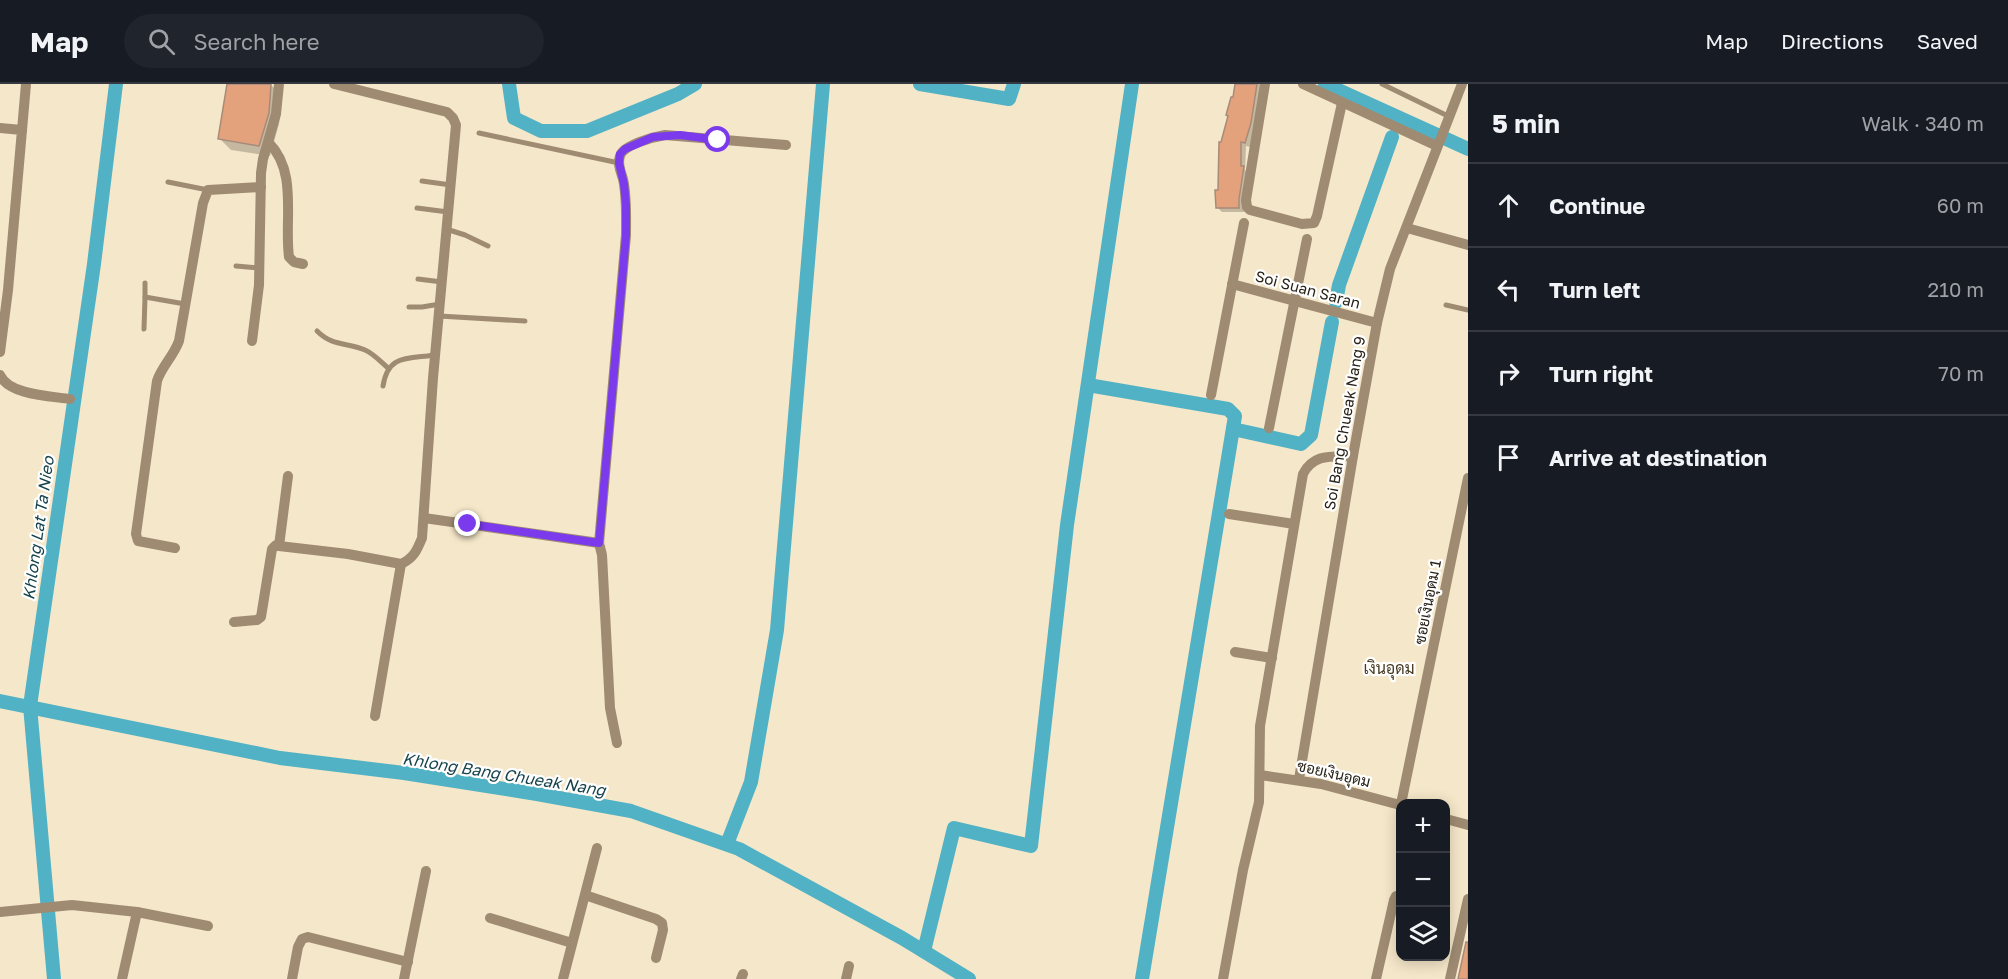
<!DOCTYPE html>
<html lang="en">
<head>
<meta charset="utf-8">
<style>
  :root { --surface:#171b24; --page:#20242c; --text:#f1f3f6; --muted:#9ea1a6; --line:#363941 }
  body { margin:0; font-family:"Golos Text",Sarabun,sans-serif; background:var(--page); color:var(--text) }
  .controls { position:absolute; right:18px; bottom:18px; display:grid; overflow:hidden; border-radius:12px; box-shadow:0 3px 15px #0003 }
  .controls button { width:54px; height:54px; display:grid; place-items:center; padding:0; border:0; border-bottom:2px solid var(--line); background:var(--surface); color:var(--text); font:30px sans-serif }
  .stop { position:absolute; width:18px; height:18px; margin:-14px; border:4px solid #7c3aed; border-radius:50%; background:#fff }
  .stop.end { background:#7c3aed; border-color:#fff; box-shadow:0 2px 6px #0008 }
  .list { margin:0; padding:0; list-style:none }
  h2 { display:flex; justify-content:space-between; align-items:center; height:78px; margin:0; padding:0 24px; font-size:26px }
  h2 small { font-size:20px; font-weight:400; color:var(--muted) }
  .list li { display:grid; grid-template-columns:39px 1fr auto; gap:18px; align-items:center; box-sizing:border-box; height:84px; padding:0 24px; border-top:2px solid var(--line) }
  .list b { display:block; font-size:22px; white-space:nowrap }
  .list em { font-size:20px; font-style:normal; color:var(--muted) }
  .icon { flex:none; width:33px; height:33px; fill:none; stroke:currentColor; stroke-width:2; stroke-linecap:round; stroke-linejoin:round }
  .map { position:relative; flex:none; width:1468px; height:895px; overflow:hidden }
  header { display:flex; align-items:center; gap:36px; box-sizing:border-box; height:84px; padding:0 30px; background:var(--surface); border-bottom:2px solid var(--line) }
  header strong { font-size:28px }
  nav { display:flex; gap:33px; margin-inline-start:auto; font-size:21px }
  .search { width:420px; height:54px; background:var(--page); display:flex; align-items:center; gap:15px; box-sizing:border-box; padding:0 21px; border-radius:33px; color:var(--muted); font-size:22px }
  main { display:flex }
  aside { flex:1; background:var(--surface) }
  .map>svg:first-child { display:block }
  .shadow { fill:#0003 }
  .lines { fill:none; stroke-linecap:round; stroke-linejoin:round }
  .canal { stroke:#51b2c5; stroke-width:14 }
  .building { fill:#e4a27c; stroke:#a78b7a; stroke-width:1.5 }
  .lane { stroke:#9f8b72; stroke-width:5 }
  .street { stroke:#9f8b72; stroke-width:10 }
  .route { stroke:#7c3aed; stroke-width:8 }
  .labels { text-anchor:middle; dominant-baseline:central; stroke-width:4.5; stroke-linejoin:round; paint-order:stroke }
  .street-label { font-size:15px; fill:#282217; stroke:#fff }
  .water-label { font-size:16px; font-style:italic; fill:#16434b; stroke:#fff }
  .neighbourhood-label { font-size:16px; fill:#463a21; stroke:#fff }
</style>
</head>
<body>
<header>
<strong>Map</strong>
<div class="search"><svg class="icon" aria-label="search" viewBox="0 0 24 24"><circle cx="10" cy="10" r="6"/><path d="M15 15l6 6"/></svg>Search here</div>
<nav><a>Map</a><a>Directions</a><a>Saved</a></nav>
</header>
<main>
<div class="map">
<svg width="1468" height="895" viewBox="0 0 1468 895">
  <rect width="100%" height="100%" fill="#f5e7c9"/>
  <g class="shadow">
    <polygon points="229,0 271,1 282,12 279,40 270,72 231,66 220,55"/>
    <polygon points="1237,0 1265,0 1250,63 1246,62 1245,86 1248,89 1243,121 1244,128 1222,128 1217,123"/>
  </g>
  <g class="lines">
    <g class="canal">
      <polyline points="509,0 514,34 541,47 587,47 678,10 695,0"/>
      <polyline points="920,0 1009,15 1014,0"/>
      <polyline points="1325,0 1468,65"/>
      <polyline points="1336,218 1339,201 1392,53"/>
      <polyline points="1088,301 1228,325 1235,332 1142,895"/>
      <polyline points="1233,345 1301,360 1311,351 1332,238"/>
      <polyline points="0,617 280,674 404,689 537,710 631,727 739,765 902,854 969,895"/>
      <polyline points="727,760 751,698 777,546 823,0"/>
      <polyline points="924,867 954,744 1031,762 1067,441 1132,0"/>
      <polyline points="54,895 30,622 94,180 116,0"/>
    </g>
  </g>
  <g class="building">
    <polygon points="227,0 271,0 269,29 259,62 218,55"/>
    <polygon points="1235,0 1257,0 1251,39 1245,59 1241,58 1241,82 1244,82 1239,115 1239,124 1216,124 1215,106 1218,106 1219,58 1221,58 1228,32 1226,31 1231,13 1233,13"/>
    <polygon points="1466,858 1468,858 1468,895 1458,895"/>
  </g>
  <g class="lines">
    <g class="lane">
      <polyline points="1382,0 1450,33"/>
      <polyline points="479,49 619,79"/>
      <polyline points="422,97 451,101"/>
      <polyline points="168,98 208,106"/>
      <polyline points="417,124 448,128"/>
      <polyline points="446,145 465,151 488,162"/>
      <polyline points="236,182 259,184"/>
      <polyline points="418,195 442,198"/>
      <polyline points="145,199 145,213 185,220"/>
      <polyline points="1446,221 1468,226"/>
      <polyline points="409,223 422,223 440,220"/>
      <polyline points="439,232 525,237"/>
      <polyline points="144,245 145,213"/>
      <path d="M317 247C333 263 347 258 365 266 374 270 381 278 388 284"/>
      <path d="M383 302C388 270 408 275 435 271"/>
    </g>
    <g class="street">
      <polyline points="1265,0 1246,116 1247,123 1250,126 1302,140 1314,139 1317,132 1342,19"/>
      <polyline points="1303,0 1437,62"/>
      <polyline points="0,44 22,46 8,206 0,268"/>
      <polyline points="22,46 26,0"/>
      <path d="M269 59C298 88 284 136 289 173L294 178 303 180"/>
      <polyline points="1407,144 1468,161"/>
      <polyline points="1232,200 1377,239"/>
      <polyline points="252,257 259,201 261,89 263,75 276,30 279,0"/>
      <path d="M0 291C9 311 50 312 70 315"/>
      <polyline points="1211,311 1244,139"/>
      <polyline points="1269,344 1307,155"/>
      <polyline points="1229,430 1294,440"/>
      <path d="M424 434 599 459 626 151C626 133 627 113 623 95 621 88 617 80 620 72 623 61 653 53 665 51L786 61"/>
      <polyline points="599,459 602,471 610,624 617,659"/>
      <path d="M279 462 348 470 401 480C414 474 417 466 422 454L433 294 456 41 453 34 447 28 334 0"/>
      <path d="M175 464 138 457 136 450 157 297C162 282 173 273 179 257L203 119 208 106 261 103"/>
      <polyline points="234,538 257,536 261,533 272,465 276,461 279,462 288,392"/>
      <polyline points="1235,568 1272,574"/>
      <polyline points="375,632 401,480"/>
      <polyline points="1260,691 1321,700 1400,721"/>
      <polyline points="1299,695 1353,372 1377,239 1390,185 1462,0"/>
      <polyline points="1401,720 1468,394"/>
      <polyline points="1446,735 1468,741"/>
      <polyline points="585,811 656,835 662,839 663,846 656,874"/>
      <polyline points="0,828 72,821 137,828 208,842"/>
      <polyline points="490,834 572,859"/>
      <polyline points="122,895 137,828"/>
      <polyline points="292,895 298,863 302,855 308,853 408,878"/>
      <polyline points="404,895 426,787"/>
      <polyline points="563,895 597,764"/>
      <polyline points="741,895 743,890"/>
      <polyline points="846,895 849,882"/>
      <path d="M1223 895 1243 786 1259 718 1260 642 1303 390C1314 369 1332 373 1353 372"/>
      <polyline points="1376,895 1394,816 1396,812 1400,811"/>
      <polyline points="1450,895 1468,815"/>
    </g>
  </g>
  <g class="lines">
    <polyline class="route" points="468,440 599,459 626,151 626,121 624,100 619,79 620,70 625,65 653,53 680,51 718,56"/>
  </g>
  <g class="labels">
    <g class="street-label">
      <text transform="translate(1308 205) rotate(15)">Soi Suan Saran</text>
      <text transform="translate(1344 339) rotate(-80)">Soi Bang Chueak Nang 9</text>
      <text transform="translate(1427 518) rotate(-79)">ซอยเงินอุดม 1</text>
      <text transform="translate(1334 689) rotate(13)">ซอยเงินอุดม</text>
    </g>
    <g class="water-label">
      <text transform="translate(38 444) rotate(-82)">Khlong Lat Ta Nieo</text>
      <text transform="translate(504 690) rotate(9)">Khlong Bang Chueak Nang</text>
    </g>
    <g class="neighbourhood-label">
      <text x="1389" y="584">เงินอุดม</text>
    </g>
  </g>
</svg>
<div class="controls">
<button>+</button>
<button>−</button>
<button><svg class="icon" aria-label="layers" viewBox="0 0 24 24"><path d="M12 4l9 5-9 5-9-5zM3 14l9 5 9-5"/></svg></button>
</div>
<div class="stop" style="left:718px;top:56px"></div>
<div class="stop end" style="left:468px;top:440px"></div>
</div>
<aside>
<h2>5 min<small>Walk · 340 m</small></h2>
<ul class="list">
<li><svg class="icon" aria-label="ahead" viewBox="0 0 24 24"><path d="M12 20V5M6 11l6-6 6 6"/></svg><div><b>Continue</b></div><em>60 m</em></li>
<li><svg class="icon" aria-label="left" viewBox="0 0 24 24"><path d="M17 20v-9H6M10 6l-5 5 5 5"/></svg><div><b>Turn left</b></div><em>210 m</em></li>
<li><svg class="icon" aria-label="right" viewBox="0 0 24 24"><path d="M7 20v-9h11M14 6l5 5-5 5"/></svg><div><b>Turn right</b></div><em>70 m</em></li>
<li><svg class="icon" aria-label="arrive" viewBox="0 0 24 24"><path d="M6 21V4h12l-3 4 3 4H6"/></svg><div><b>Arrive at destination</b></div></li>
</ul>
</aside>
</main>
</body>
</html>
